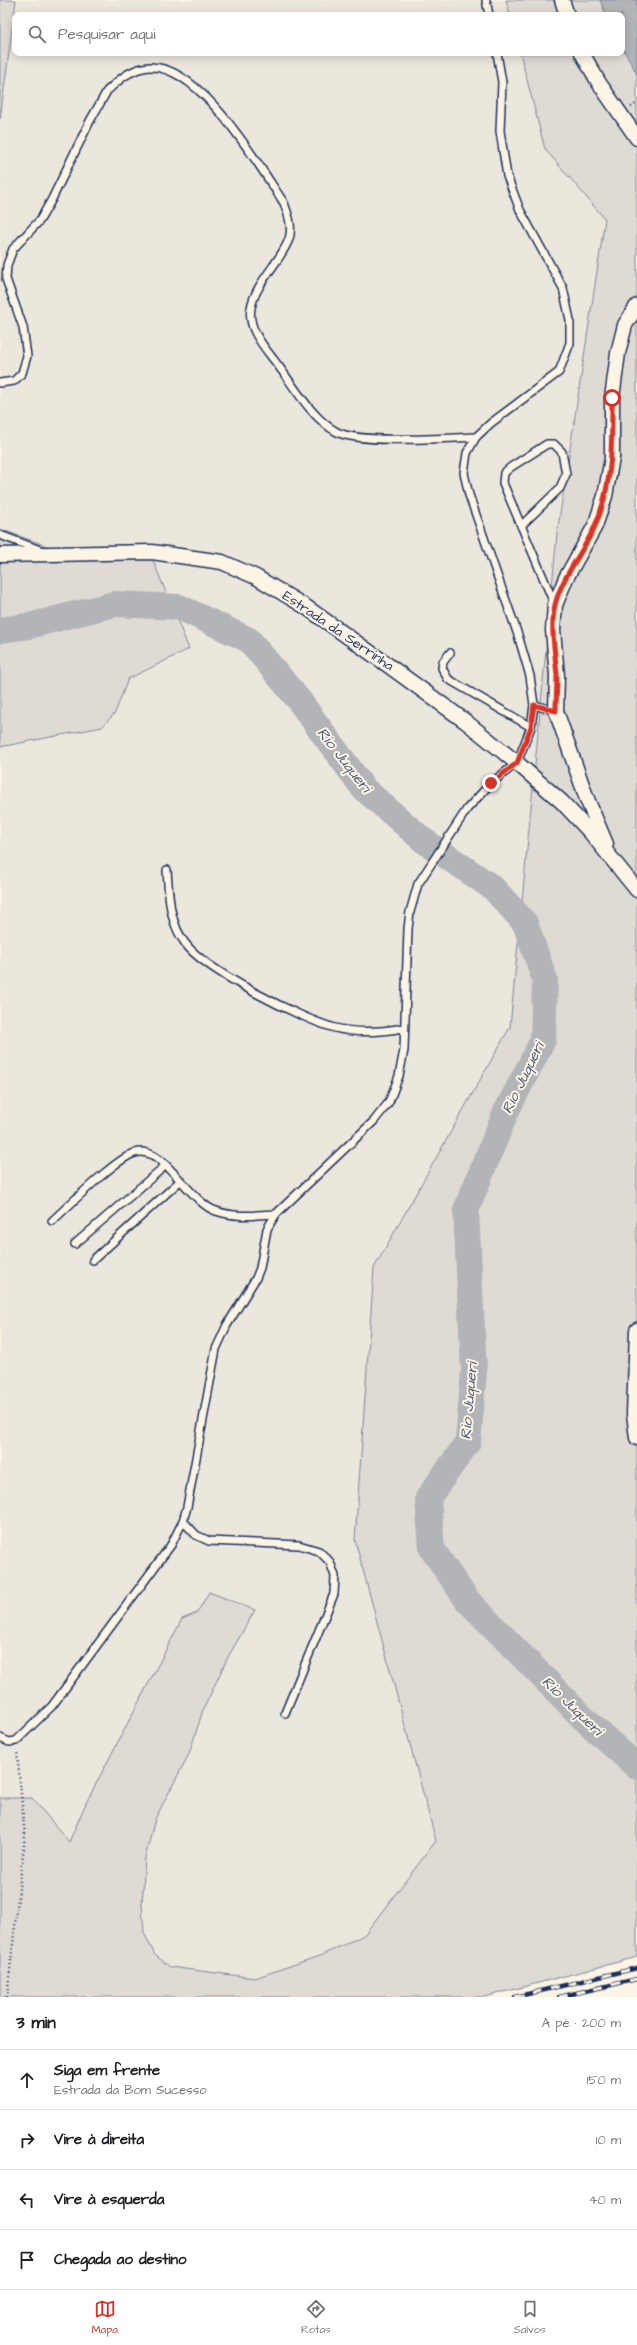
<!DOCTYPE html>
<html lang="pt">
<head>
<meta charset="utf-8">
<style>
  :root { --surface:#fff; --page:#f6f6f6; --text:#202124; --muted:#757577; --line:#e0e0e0; --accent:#d93025 }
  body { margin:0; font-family:"Architects Daughter",sans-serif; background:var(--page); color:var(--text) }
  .stop { position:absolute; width:12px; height:12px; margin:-9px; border:3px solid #d93025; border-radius:50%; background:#fff }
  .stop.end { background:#d93025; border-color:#fff; box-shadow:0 1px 4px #0008 }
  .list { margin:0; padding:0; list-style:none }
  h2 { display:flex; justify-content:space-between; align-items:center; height:52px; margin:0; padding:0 16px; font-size:17px }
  h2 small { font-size:13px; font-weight:400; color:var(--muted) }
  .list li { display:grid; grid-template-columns:26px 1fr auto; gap:12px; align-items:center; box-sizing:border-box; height:60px; padding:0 16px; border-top:1px solid var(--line) }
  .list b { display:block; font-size:15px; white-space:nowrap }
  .list p { margin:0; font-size:13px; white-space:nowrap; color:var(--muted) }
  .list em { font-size:13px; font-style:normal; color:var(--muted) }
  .icon { flex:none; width:22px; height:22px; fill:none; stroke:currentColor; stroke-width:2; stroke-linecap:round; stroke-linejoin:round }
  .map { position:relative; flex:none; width:637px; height:1997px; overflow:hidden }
  .search { position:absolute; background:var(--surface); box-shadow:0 2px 10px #0003; left:12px; right:12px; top:12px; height:44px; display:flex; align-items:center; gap:10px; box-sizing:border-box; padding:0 14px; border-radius:8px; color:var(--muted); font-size:15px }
  .sheet { height:292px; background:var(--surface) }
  nav { display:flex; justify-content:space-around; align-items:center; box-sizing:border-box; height:56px; border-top:1px solid var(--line); background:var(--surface); font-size:11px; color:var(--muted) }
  nav a { display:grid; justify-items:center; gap:2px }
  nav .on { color:var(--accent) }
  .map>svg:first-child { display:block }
  .built { fill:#ece7dc }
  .green { fill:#dfdbd4; stroke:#7d8599 }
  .water { fill:#b2b4b8; stroke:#767f94 }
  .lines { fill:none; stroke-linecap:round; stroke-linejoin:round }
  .river { stroke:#b2b4b8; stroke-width:26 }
  .lane-casing { stroke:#1b2f5e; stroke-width:10 }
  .street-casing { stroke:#1b2f5e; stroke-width:17 }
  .path { stroke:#1b2f5e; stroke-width:2.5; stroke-dasharray:1 3; stroke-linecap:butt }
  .lane { stroke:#fcf5e5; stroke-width:7 }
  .street { stroke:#fcf5e5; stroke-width:14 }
  .rail-casing { stroke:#1b2f5e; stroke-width:4.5 }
  .rail { stroke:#fcf5e5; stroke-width:3; stroke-dasharray:9; stroke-linecap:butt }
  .route { stroke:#d93025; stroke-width:5 }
  .labels { text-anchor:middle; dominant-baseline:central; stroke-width:4; stroke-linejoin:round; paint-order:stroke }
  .street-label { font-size:14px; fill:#1b2f5e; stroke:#fcf5e5 }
  .water-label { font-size:15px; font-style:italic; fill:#485779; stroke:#fcf5e5 }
</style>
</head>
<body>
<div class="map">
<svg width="637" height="1997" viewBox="0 0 637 1997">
  <rect width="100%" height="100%" fill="#fcf5e5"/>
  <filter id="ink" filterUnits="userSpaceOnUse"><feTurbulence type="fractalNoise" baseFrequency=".025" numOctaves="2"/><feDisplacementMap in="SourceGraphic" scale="8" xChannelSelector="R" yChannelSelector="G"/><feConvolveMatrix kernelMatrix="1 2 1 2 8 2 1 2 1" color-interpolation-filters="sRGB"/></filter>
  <g filter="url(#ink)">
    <polygon class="built" points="16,0 506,0 510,15 15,15 15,53 520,53 545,148 605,218 557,534 510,1027 374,1268 355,1540 436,1841 364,1935 322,1955 255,1978 170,1967 155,1955 144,1933 32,1798 0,1798 0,747 102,727 115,713 128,679 189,649 61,551 0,529 0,119"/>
    <g class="green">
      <polygon points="0,0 16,0 0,119"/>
      <polygon points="506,0 637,0 637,1957 485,1997 0,1997 0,1798 32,1798 69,1842 86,1803 182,1619 197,1613 209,1592 255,1610 228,1657 203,1710 189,1754 155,1819 145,1858 142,1904 144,1933 155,1955 170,1967 255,1978 322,1955 364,1935 436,1841 355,1540 374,1268 510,1027 557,534 605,219 545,149 520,53 622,53 622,15 510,15"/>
      <polygon points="0,529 61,551 148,548 189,649 128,679 115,713 102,727 0,747"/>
    </g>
    <polygon class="water" points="600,0 637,0 637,74 622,47 622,15 606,15"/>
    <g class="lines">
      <polyline class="river" points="0,630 29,626 114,604 179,607 249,640 298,699 364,789 423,840 493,888 525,923 545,980 543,1040 506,1112 466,1210 474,1371 468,1442 428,1498 432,1549 467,1600 583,1718 637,1767"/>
      <g class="lane-casing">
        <g id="lane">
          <polyline points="486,0 489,15"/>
          <path d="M0 383 14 381 22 373 27 356 23 327 6 279 7 265 13 249 40 220 52 199 90 121 107 91C118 81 128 71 143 68 196 56 259 166 284 203 288 214 293 227 289 239 282 260 255 283 251 308 247 329 265 348 277 364 294 386 312 419 337 432 360 444 446 438 476 437"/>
          <polyline points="521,526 560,488 566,474 562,452 554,444 547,444 511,467 504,473 503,483 554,603"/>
          <polyline points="0,535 40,550"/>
          <polyline points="450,653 443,662 442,668 448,679 531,727"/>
          <polyline points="534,705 556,711"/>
          <path d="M167 870C169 896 169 922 185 943 204 970 301 1019 335 1028 358 1034 381 1032 404 1028"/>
          <path d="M52 1221C70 1205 115 1159 135 1153 162 1143 190 1203 216 1211 236 1218 256 1215 276 1214"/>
          <polyline points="75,1244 166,1165"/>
          <polyline points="93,1260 180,1181"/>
          <polyline points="183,1521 196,1535 209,1541 299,1545 319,1551 330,1562 335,1576 334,1594 285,1713"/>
          <polyline points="0,1738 9,1742 16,1741 52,1706 171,1545 183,1521 187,1507 216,1349 227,1325 256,1278 260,1268 267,1229 276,1214 374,1121 389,1102 399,1076 404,1050 408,929 410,912 418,884 467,809 491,783 517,763 531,727 534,705 530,676 518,635 469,495 464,473 467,453 476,437 491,423 559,372 570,343 570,320 563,288 520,210 507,176 500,131 502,82 497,53"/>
        </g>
      </g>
      <g class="street-casing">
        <g id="street">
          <polyline points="562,0 567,15"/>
          <polyline points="582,53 599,83 637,138"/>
          <polyline points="0,555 152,552 222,562 256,577 306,607 385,663 465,721 517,763 562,802 591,833 637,890"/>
          <polyline points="606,844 587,799 556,711 557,676 553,630 555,605 566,578 595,526 605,496 612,458 612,398 618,353 625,325 637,306"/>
          <polyline points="637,1330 634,1414 637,1438"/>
        </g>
      </g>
      <g class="path">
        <polyline points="631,107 637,103"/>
        <polyline points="7,1997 25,1836 17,1751"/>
      </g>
      <use href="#lane" class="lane"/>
      <use href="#street" class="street"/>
      <g class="rail-casing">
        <g id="rail">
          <polyline points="515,1997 637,1968"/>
          <polyline points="559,1997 637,1979"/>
        </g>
      </g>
      <use href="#rail" class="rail"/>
    </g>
  </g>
  <g class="lines" filter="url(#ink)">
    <path class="route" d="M491 783 517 763 531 727 534 705 556 711C556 699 557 687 557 675 555 652 550 627 555 605 562 576 583 553 595 526 613 485 612 442 612 398"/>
  </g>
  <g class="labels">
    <g class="street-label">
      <text transform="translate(338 631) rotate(34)">Estrada da Serrinha</text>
    </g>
    <g class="water-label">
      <text transform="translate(344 760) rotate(52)">Rio Juqueri</text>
      <text transform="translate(523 1078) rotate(-64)">Rio Juqueri</text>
      <text transform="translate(469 1401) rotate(-85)">Rio Juqueri</text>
      <text transform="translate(572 1706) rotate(44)">Rio Juqueri</text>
    </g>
  </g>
</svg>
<div class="stop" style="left:612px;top:398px"></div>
<div class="stop end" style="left:491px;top:783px"></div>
<div class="search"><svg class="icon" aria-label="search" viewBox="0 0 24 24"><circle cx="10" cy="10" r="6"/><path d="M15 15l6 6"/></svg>Pesquisar aqui</div>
</div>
<section class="sheet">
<h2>3 min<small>A pé · 200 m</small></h2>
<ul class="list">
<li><svg class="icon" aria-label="ahead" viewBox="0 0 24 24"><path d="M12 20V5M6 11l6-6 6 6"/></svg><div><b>Siga em frente</b><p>Estrada da Bom Sucesso</p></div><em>150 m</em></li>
<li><svg class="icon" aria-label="right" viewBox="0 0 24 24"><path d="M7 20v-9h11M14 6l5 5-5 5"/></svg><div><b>Vire à direita</b></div><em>10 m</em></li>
<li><svg class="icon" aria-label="left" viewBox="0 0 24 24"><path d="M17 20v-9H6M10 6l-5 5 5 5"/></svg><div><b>Vire à esquerda</b></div><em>40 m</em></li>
<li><svg class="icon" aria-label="arrive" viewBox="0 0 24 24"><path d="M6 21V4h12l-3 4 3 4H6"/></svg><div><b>Chegada ao destino</b></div></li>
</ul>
</section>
<nav>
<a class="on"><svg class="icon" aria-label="map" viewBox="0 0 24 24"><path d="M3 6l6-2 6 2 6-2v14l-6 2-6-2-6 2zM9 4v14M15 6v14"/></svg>Mapa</a>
<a><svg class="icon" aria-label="directions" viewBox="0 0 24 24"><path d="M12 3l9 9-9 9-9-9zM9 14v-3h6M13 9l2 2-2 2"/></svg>Rotas</a>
<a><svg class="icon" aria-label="saved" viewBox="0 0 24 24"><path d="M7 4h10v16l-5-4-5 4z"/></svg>Salvos</a>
</nav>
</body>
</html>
